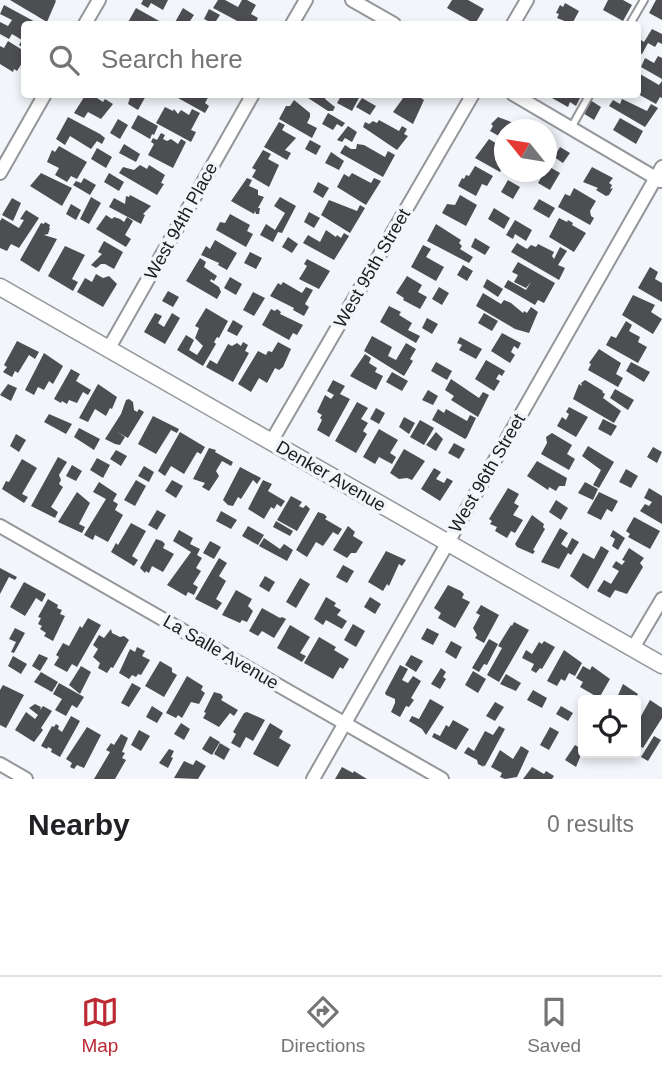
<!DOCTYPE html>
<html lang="en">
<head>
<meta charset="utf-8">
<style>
  :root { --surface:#fff; --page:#f2f2f2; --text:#202124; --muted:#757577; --line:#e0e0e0; --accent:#bb2a34 }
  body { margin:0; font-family:Helvetica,sans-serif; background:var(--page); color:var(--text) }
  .controls { position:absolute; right:21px; bottom:21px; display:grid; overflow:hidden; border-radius:7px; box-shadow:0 4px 10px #0003 }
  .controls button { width:63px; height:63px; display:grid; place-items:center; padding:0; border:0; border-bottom:2px solid var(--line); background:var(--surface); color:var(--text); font:35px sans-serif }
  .compass { position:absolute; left:494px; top:119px; width:63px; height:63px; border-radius:50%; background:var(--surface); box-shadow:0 4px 10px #0003; rotate:300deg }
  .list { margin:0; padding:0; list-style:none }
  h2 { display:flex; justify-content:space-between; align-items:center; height:91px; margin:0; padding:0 28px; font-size:30px }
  h2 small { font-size:23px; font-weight:400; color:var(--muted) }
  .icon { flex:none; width:38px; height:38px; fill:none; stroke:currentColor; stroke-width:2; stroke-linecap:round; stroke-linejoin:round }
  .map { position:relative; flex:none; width:662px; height:779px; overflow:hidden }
  .search { position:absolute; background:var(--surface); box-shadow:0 4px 10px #0003; left:21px; right:21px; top:21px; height:77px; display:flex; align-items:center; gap:18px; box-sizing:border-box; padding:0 24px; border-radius:7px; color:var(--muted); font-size:26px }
  .sheet { height:196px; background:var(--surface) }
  nav { display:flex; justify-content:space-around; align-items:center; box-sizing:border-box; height:98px; border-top:2px solid var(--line); background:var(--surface); font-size:19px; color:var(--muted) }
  nav a { display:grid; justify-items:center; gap:4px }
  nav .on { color:var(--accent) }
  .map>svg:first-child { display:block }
  .building { fill:#4c4e52 }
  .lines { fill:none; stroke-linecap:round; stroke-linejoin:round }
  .service-casing { stroke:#94969a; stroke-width:10 }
  .minor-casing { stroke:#94969a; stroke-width:16 }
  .tertiary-casing { stroke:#94969a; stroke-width:19 }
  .service { stroke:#fff; stroke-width:6 }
  .minor { stroke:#fff; stroke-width:12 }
  .tertiary { stroke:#fff; stroke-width:16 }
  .labels { text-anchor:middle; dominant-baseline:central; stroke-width:7; stroke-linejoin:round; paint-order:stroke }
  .street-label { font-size:18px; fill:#1b1c1e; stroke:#f2f5fa }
</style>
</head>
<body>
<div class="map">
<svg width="662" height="779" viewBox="0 0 662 779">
  <rect width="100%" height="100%" fill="#f2f5fa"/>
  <g class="building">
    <polygon points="10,0 55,0 56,1 47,22"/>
    <polygon points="143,0 168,0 163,10 151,3 148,8 141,4"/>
    <polygon points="218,0 225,0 238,7 242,0 247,0 256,5 251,14 258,18 255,24 243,24 213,8"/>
    <polygon points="452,0 468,0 484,9 475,24 447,8"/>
    <polygon points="608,0 623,0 632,5 623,21 603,10"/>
    <polygon points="656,0 662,0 662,20 649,13"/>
    <polygon points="565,3 579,11 572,24 557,18 559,14 556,13 560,5 563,7"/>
    <polygon points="4,5 39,24 24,24 24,48 19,45 22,40 12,34 9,39 0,34 0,22 8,26 12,20 0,14"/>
    <polygon points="136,8 161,22 159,24 127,24"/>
    <polygon points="183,8 194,15 188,24 174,24"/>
    <polygon points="209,9 220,15 214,24 204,19"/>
    <polygon points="652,29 662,34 662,44 658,42 655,47 648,43 642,54 638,52 638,38 644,42"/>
    <polygon points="8,41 24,51 24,60 17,71 14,69 13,72 0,64 0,46 4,48"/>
    <polygon points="658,56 662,58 662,79 641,67 645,58 654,63"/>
    <polygon points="640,74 659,85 662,81 662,98 660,97 656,104 638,94"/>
    <polygon points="86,94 91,94 103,102 105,99 113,104 101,119 88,112 84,118 74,113"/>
    <polygon points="131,94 147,94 138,110 128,104"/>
    <polygon points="180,94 210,94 205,103 209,106 205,113 178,98"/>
    <polygon points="302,94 328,94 325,99 335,107 333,111 328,111"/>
    <polygon points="342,94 360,96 352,111 337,103"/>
    <polygon points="406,94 415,94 424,100 413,124 393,112"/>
    <polygon points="555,94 582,94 576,106 570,102 568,107 552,98"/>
    <polygon points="362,98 376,106 370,115 356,107"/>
    <polygon points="622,99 647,111 651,104 658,108 645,127 609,106 613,100 620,104"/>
    <polygon points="294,100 310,113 310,117 307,123 317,128 312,138 279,119 286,106 290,106"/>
    <polygon points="590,100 601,107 594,120 583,113"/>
    <polygon points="165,107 173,111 174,109 178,114 181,110 189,115 192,109 200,113 191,130 196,132 191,142 156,123"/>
    <polygon points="328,113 345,123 342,127 337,124 333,130 322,124"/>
    <polygon points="138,115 158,126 154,135 152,134 150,139 131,128"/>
    <polygon points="68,117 100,134 105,138 102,144 97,141 91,149 70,136 65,145 56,139"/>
    <polygon points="498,117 511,122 521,130 504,130 504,139 490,131 493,126 491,124"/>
    <polygon points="620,118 643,131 636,144 613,130"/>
    <polygon points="118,119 128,125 120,139 110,133"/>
    <polygon points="379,120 399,131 402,126 407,129 404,134 408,136 397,150 363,127 365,122 369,124 373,121 377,123"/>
    <polygon points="279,122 285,125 282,130 296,138 285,150 291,153 287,160 264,147"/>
    <polygon points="348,126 357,132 352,142 345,138 342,142 337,140"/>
    <polygon points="161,133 165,135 163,139 167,141 171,139 178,144 181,139 186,142 173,168 148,155 154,144 151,142 153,138 157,140"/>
    <polygon points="489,139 504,148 504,158 498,154 495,160 504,165 500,172 475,158"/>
    <polygon points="310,140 321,146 316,155 305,149"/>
    <polygon points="124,144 140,154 136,162 119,153"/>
    <polygon points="357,144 364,145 385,157 388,151 395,155 383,177 340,153 345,145 351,149 356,149"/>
    <polygon points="59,146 87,162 77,179 71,176 67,182 55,175 59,168 47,162 52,150 55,152"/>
    <polygon points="560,147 570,153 563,163 554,157"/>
    <polygon points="97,148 112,157 106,168 91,159"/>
    <polygon points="263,150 271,154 268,159 279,165 269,187 252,177 256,170 252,168"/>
    <polygon points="331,152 344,161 339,170 325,163"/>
    <polygon points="140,165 147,169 149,165 165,175 161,183 164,184 157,195 119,173 123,167 134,170"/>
    <polygon points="475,166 493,176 487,186 482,184 476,196 458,186 462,178 464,179 466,175 469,176"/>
    <polygon points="548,166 560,173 550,190 538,183"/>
    <polygon points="592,167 613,178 609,183 612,185 610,189 613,188 609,195 606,196 596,190 598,188 583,182"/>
    <polygon points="41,173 72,188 62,206 30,186"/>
    <polygon points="109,173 124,182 119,191 104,182"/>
    <polygon points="352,173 371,183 374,178 381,181 366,205 337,187 344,174 349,177"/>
    <polygon points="84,178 96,185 90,195 73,185 76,181 81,183"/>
    <polygon points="247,178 252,180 249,186 258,190 258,195 264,197 258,208 260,208 259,214 256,214 255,211 254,214 231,201"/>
    <polygon points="508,180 520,187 513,199 501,192"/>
    <polygon points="318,182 329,188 323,198 313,192"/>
    <polygon points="574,188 596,201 590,211 591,216 594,218 590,225 558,207 565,194 570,196"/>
    <polygon points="130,195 151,206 143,214 145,215 141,224 109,207 114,198 125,204 126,196 129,197"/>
    <polygon points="460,195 477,205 466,226 442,213 447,204 455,205"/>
    <polygon points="91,197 101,203 89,224 80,219"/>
    <polygon points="280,197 296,206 282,233 278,232 273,242 260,235 266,224 275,230 285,213 274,206"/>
    <polygon points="12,198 21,203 13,221 2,215"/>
    <polygon points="539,199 555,208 549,218 533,209"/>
    <polygon points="329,200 357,211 360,205 365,208 350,233 321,215"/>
    <polygon points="71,204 81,210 76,220 66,214"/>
    <polygon points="494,208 510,218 504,229 488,219"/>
    <polygon points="26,210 39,218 19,248 11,244 7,251 0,248 0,221 2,218 19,228 24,220 20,219"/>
    <polygon points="309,212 320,218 314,228 304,222"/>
    <polygon points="230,214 250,225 247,231 253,234 246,247 216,230 220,222 225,223"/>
    <polygon points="106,215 112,219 114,217 120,219 124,222 127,217 133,221 125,235 131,239 126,247 96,229"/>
    <polygon points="559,218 567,222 568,220 573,223 572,225 586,233 574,252 549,237"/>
    <polygon points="515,220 532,230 526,241 515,234 513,239 506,235"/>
    <polygon points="45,222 50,225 49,228 50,228 48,234 44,235 57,239 39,272 20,260 41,223 44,224"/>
    <polygon points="436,224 461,240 459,243 462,246 460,249 473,257 469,263 427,241"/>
    <polygon points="326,230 336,237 337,235 341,238 344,233 349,236 334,260 303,243 308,235 320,242"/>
    <polygon points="288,237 298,244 292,253 282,247"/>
    <polygon points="475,238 490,247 485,255 471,247"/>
    <polygon points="215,240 237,253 227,270 218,265 219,263 201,255 206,246 210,249"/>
    <polygon points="104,241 123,252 114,269 105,264 101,264 96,268 91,265 102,254 98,252"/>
    <polygon points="517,243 527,249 531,245 536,247 538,244 554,252 552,256 554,259 560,247 567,251 558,265 565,268 559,280 511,252"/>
    <polygon points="423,245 431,249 426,257 444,267 436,281 411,267"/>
    <polygon points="65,246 85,255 72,279 78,282 73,291 48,276"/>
    <polygon points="250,252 262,258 256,269 244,263"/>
    <polygon points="200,258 206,262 204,267 217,276 214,281 211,279 210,281 219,287 221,292 217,299 186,281"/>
    <polygon points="307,259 330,271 319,289 299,279 307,266 304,264"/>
    <polygon points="518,262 555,283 544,303 538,300 535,305 504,287 508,280 526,290 531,282 526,288 514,282 518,275 512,272"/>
    <polygon points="463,265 473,271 467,281 457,275"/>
    <polygon points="650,267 658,272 655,279 662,283 662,302 638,288"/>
    <polygon points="96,274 103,278 109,276 117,284 103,307 77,292 85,278 92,282"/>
    <polygon points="407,276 422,285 418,292 427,297 420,309 403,300 404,298 396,293"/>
    <polygon points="230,277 242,284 236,295 224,288"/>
    <polygon points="487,279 503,289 498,297 483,287"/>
    <polygon points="283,282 302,293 306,287 313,290 305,304 309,307 304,316 293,310 294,308 270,296 278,283 281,285"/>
    <polygon points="439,287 449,293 442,305 432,299"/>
    <polygon points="168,291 179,297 173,307 162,301"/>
    <polygon points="253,292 265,298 254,316 243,310"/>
    <polygon points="483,293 501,304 504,300 511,303 523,313 524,311 527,313 531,307 538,312 529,333 515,329 476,306"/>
    <polygon points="633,295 655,305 651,312 662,319 653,334 622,315"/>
    <polygon points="389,306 401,312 399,315 412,323 408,330 420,336 416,343 380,322"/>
    <polygon points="206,308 228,321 219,338 217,337 214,342 216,344 203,366 177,350 186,335 194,340 189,350 197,355 203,346 195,338 199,328 195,326"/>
    <polygon points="271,309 275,311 277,309 281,312 280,314 303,325 297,335 293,333 289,340 262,325"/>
    <polygon points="155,313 162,316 158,323 164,327 172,313 180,318 165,344 144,332"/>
    <polygon points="484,313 498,321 492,331 478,323"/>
    <polygon points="427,318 438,324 432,334 422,328"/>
    <polygon points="233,320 243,326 237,336 227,331"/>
    <polygon points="626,321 632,325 629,331 640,337 638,342 647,347 638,363 606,345 611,336 616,338"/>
    <polygon points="502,333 521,343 518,349 514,346 511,352 515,355 510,363 491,351"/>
    <polygon points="372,336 392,347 388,356 396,360 406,343 416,349 410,359 413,361 404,376 364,351"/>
    <polygon points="460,337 482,349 476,359 459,350 462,345 457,343"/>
    <polygon points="17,341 39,352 35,359 29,355 18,373 15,371 12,377 3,372 7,367 4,365"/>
    <polygon points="243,342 248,345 245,351 249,353 233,382 206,367 210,360 217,364 228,344 232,346 237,343 241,346"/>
    <polygon points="278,342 291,349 283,367 279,370 275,368 267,383 259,378 251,392 238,384 258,351 266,355 268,351 272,352"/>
    <polygon points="599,349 621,363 616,374 623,378 618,387 588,370 591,364 589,363"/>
    <polygon points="44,353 63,366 53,384 49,381 44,390 38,387 34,395 25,390"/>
    <polygon points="365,354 371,358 369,363 377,368 375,372 383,376 376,390 350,376"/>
    <polygon points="486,360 505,371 502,376 499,374 496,379 500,381 494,391 475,379"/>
    <polygon points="436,362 452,371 447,380 431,371"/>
    <polygon points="631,362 650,372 644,382 626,371"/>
    <polygon points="71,369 80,374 76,381 91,390 88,395 83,392 77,403 69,400 67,404 62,401 61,403 54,399"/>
    <polygon points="392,372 408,381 402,391 386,382"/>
    <polygon points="451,379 479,398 483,392 489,395 478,417 451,400 454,396 445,390"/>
    <polygon points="333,380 345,386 340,394 350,399 329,437 317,430 322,420 320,418 322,415 317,412 325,395 331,399 334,395 327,391"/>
    <polygon points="585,380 603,391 602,392 605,394 603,398 621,411 614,423 573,399 579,384 582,386 581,383"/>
    <polygon points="8,384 17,388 11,401 0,395"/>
    <polygon points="98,384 117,397 112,409 110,408 106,416 95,409 88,422 79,418"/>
    <polygon points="615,389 634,400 628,410 610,398"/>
    <polygon points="428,390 438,396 433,405 422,400"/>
    <polygon points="129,399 133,402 134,410 137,412 139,409 144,412 128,438 117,432 125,437 120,445 115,444 105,439 121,414 126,400"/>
    <polygon points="357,402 368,408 361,419 368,423 363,431 367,434 356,453 335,441"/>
    <polygon points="569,407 588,417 576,437 557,426 562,417 566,420 569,414 566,412"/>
    <polygon points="376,408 385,413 379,424 370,419"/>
    <polygon points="438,409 444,413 446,409 467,421 470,415 476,418 467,437 465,439 432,420"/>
    <polygon points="49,414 72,424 66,434 44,422"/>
    <polygon points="153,416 179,429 177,433 171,430 156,454 138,444"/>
    <polygon points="404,417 415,423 409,434 399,427"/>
    <polygon points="603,419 617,426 611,436 598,429"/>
    <polygon points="420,420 434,428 424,445 410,437"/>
    <polygon points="79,428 100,439 94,450 74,437"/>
    <polygon points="379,429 398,440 390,453 396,457 392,464 379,457 375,464 363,457"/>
    <polygon points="180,432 205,447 201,454 197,452 184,474 171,466 165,476 158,471"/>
    <polygon points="436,432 443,439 436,451 426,445"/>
    <polygon points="552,433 572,445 567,454 575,459 569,470 541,454 547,443 546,437"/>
    <polygon points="16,434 26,440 19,452 10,446"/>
    <polygon points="454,443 465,449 459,459 448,453"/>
    <polygon points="588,446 614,462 599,488 593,485 601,470 582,456"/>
    <polygon points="653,447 662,452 657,463 647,457"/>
    <polygon points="209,448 216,450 215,452 233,462 231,466 222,461 216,471 219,476 209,491 202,487 205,483 193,479"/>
    <polygon points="404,449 425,461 412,480 407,478 399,479 390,473"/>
    <polygon points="116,450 127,456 121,466 110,459"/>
    <polygon points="58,457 67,462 59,475 61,480 59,484 63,487 51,507 58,512 55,518 31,506"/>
    <polygon points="97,458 110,465 103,478 90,470"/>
    <polygon points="22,459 37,468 22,494 28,497 24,503 2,489 6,481 9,482"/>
    <polygon points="537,461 567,478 565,486 559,486 556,491 549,487 548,490 527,476"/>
    <polygon points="72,465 82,471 76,481 66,476"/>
    <polygon points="144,466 154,472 149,482 138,476"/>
    <polygon points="240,467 261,478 257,484 253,480 241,499 238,497 233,506 228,505 223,500"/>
    <polygon points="434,468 441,472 436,479 444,483 447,478 453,481 440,501 421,489"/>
    <polygon points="626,469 638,476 631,488 619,482"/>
    <polygon points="136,480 146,486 135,506 124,500"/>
    <polygon points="172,480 183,486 176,498 165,491"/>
    <polygon points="263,480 272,484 268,491 285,501 281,507 277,504 274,509 271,507 264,519 248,509"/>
    <polygon points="99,482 117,494 113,501 118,504 115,510 123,515 108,542 95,535 93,540 84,535 106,499 93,492"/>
    <polygon points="585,482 598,489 593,500 578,493"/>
    <polygon points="508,488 519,494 514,503 519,506 513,515 523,520 515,533 511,531 507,538 495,531 497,527 490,524 492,521 489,519"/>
    <polygon points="649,488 662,496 662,524 640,511 645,504 649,506 652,502 644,498"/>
    <polygon points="77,492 90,503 79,524 85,527 82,533 58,522"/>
    <polygon points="599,492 618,501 612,512 607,509 601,520 587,513"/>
    <polygon points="291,496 302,502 299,506 303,508 306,505 310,509 297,531 277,520"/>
    <polygon points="556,500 568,508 561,520 549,512"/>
    <polygon points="157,510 166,515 157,530 148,525"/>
    <polygon points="221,511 237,520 231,529 216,521"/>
    <polygon points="318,512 324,514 327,517 325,519 342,529 338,535 333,532 323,546 316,542 307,557 296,550"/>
    <polygon points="532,515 544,524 543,527 545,529 533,550 535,551 533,554 517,547 515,544"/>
    <polygon points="634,517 660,531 650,549 628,537 630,534 626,531"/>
    <polygon points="276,521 293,531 290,536 273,527"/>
    <polygon points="131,523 146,531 132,556 138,560 134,566 111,552 116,543 118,545"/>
    <polygon points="248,526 264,535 258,545 242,536"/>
    <polygon points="348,526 355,532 353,536 363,542 356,553 351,553 347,558 333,550"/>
    <polygon points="560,528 568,533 561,544 567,548 572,538 579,542 571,555 568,553 559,569 541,562"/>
    <polygon points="179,530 193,538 190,544 200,549 197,555 202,558 196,568 201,571 193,584 198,587 194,595 188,592 186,596 167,585 191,552 173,541"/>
    <polygon points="613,530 625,538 618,550 612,546 615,539 610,536"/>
    <polygon points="264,538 280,549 284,544 293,550 287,561 259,546"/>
    <polygon points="156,539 162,541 165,544 163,548 174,554 163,572 152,566 149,573 146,571 145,573 140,568"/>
    <polygon points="210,541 221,547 214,559 203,553"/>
    <polygon points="601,546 609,551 588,589 570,576 583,553 594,559"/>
    <polygon points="629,548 644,558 640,563 643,567 627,594 615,590 610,598 597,591 604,580 611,584 619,571 612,567 616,561 622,565 625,561 622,560"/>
    <polygon points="386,551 406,560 402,566 399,564 389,586 387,584 383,591 368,582"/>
    <polygon points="219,558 227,563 219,576 226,581 216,599 222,603 217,610 195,599"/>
    <polygon points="343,565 354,571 347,583 336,577"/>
    <polygon points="0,568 17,577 15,580 9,577 0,594"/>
    <polygon points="265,576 275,582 269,592 259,586"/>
    <polygon points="300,578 310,584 296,608 286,602"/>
    <polygon points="24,582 46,594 42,602 36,598 25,616 10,607"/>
    <polygon points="448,585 461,591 464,594 462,598 470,602 455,628 438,618 441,613 434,608"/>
    <polygon points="236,590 252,599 248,606 253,611 247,622 242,620 240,623 222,615"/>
    <polygon points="326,597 336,603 334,606 341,610 337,615 347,621 342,629 326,620 323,625 314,619"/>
    <polygon points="370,597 381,604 375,614 364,607"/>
    <polygon points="48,599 58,605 57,608 62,610 60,614 65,616 53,641 44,636 46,633 40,629 42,626 38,624 41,618 38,617"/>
    <polygon points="481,605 499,615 484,643 475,638 477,635 473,628 480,615 476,613"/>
    <polygon points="262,608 280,618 282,617 286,619 274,638 262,631 258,636 249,631"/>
    <polygon points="88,618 101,625 77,667 72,664 67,672 54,665 59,657 56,655 63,643 69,646 80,626 82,628"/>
    <polygon points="514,622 529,630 499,682 487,675 502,648 498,646 511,625 512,626"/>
    <polygon points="353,624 365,631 356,647 344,640"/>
    <polygon points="290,625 310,637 300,653 306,656 302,662 277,648"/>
    <polygon points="15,628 25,633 14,653 11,652 16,642 9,639"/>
    <polygon points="427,628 439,634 433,645 421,639"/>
    <polygon points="111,629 112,633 120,637 124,636 129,640 113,668 111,667 107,673 98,668 100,663 93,657 98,649 93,645 99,635 104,638"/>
    <polygon points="319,637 336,647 334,650 349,659 343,669 340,667 333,679 304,663"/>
    <polygon points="489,639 498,644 487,665 484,664 479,672 472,668"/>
    <polygon points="451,641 462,647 456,659 445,652"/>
    <polygon points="544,641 555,647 542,669 540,668 536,673 531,670 534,664 522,658 526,650 532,654 539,642 542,644"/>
    <polygon points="137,647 145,651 142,656 150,660 141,675 138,674 136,677 132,675 129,679 119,673 130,649 135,652"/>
    <polygon points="564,650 582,663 575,676 569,673 565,681 561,679 557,686 547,681"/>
    <polygon points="39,654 48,658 40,671 32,666"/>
    <polygon points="411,655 423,661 416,672 405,665"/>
    <polygon points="13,656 27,664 21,674 8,666"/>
    <polygon points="160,661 172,668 172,672 177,675 164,697 145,686"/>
    <polygon points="400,665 408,669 402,680 408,683 413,676 421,681 411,698 414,700 409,707 406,706 400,717 391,712 395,703 395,699 386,695 385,693"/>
    <polygon points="81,666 91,672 80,694 69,685"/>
    <polygon points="583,666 590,670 592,666 610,679 599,698 580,687 583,682 576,678"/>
    <polygon points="441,668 446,672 443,677 446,679 440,689 431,684"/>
    <polygon points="473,671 486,679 478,693 465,685"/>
    <polygon points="41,672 58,682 52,692 34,682"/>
    <polygon points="506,674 521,683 516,691 500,684"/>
    <polygon points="187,676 203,686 201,690 205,693 199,704 191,702 182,718 178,715 176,718 166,713"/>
    <polygon points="59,683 84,697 77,708 72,705 66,716 55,710 62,699 53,694"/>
    <polygon points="132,683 141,688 129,707 121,703"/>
    <polygon points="623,684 638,694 634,700 616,700"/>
    <polygon points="3,685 24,695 6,728 0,725 0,690"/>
    <polygon points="533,690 547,698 542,708 527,700"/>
    <polygon points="214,692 221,694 223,697 221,700 238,710 234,716 230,713 219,727 203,718 206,713 204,712"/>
    <polygon points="430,699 444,707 426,735 422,729 409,721 412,716 419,719"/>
    <polygon points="650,700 662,708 662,718 643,748 636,744 636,725"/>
    <polygon points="495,702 504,707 495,721 486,716"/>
    <polygon points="35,704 41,707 40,710 43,706 52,711 41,728 43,730 34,742 15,730 26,712 35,719 38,715 29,708"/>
    <polygon points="152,706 163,713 157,723 146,717"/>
    <polygon points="561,706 573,713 568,721 556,714"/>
    <polygon points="247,712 265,720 253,741 246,737 240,748 231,743 236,734 233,732 244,713"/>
    <polygon points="71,716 80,721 60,757 51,752 52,749 48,747 47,749 41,746 52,726 54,727 56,724 59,726 58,729 62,732"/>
    <polygon points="453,720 469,729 456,750 432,737 434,733 440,736 446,725 449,727"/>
    <polygon points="181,723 190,729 184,740 174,734"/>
    <polygon points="270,723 283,731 279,738 291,745 278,767 253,754"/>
    <polygon points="499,726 505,729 485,766 483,765 484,767 478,764 477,760 464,753 468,747 474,751 485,731 493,735"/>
    <polygon points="87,727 101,735 84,768 77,765 74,769 70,767 72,763 66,759"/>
    <polygon points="550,727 559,732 549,750 540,745"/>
    <polygon points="139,730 150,736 141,751 131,745"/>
    <polygon points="121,734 128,738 122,752 125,753 122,758 126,760 115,779 94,779 110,752 106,750 111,743 114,745"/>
    <polygon points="210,736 220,742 212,755 202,749"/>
    <polygon points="654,736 661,740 648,761 641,757"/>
    <polygon points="220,743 230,749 224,760 214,754"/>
    <polygon points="575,745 583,750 576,767 565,760"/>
    <polygon points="521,746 529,751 517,777 505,779 500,777 502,773 491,767 500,750 513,759"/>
    <polygon points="169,749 174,751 171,757 173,758 168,768 159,763"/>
    <polygon points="196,760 206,766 198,779 174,778 184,761 193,765"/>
    <polygon points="342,767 353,773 354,771 367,779 335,779"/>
    <polygon points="532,767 544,774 546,771 554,776 552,779 523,779"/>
  </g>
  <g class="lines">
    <g class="service-casing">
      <g id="service">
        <polyline points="630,24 644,0"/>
        <polyline points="571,128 590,94"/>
      </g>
    </g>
    <g class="minor-casing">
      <g id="minor">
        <polyline points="352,0 394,24"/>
        <polyline points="85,24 99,0"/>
        <polyline points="292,24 306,0"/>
        <polyline points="513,24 527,0"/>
        <polyline points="513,94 661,181"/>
        <polyline points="0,173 45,94"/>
        <polyline points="109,348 253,94"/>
        <polyline points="271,442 473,94"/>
        <polyline points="0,526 442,779"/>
        <polyline points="633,648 662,599"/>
        <polyline points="0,764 26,779"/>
        <polyline points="313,779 662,167"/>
      </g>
    </g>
    <g class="tertiary-casing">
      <polyline id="tertiary" points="0,287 662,665"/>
    </g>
    <use href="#service" class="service"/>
    <use href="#minor" class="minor"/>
    <use href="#tertiary" class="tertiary"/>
  </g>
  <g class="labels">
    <g class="street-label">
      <text transform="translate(181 221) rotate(-61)">West 94th Place</text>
      <text transform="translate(372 268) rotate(-60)">West 95th Street</text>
      <text transform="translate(487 473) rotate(-60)">West 96th Street</text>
      <text transform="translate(331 476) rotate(30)">Denker Avenue</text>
      <text transform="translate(221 652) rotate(30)">La Salle Avenue</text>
    </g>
  </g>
</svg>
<div class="controls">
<button><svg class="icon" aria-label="locate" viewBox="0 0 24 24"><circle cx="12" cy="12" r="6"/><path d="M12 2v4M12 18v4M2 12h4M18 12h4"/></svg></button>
</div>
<svg class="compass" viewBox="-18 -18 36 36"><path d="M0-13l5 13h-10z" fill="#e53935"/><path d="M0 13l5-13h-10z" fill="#757577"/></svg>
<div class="search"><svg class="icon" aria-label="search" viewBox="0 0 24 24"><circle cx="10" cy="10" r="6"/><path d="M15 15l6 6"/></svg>Search here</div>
</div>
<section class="sheet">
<h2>Nearby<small>0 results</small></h2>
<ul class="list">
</ul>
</section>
<nav>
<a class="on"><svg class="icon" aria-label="map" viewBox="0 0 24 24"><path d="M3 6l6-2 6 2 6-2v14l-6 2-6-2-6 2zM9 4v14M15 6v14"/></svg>Map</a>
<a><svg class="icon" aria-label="directions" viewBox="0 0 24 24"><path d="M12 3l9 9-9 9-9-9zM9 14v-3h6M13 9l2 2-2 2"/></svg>Directions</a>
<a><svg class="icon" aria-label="saved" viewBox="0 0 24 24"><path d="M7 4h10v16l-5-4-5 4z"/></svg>Saved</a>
</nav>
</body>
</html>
